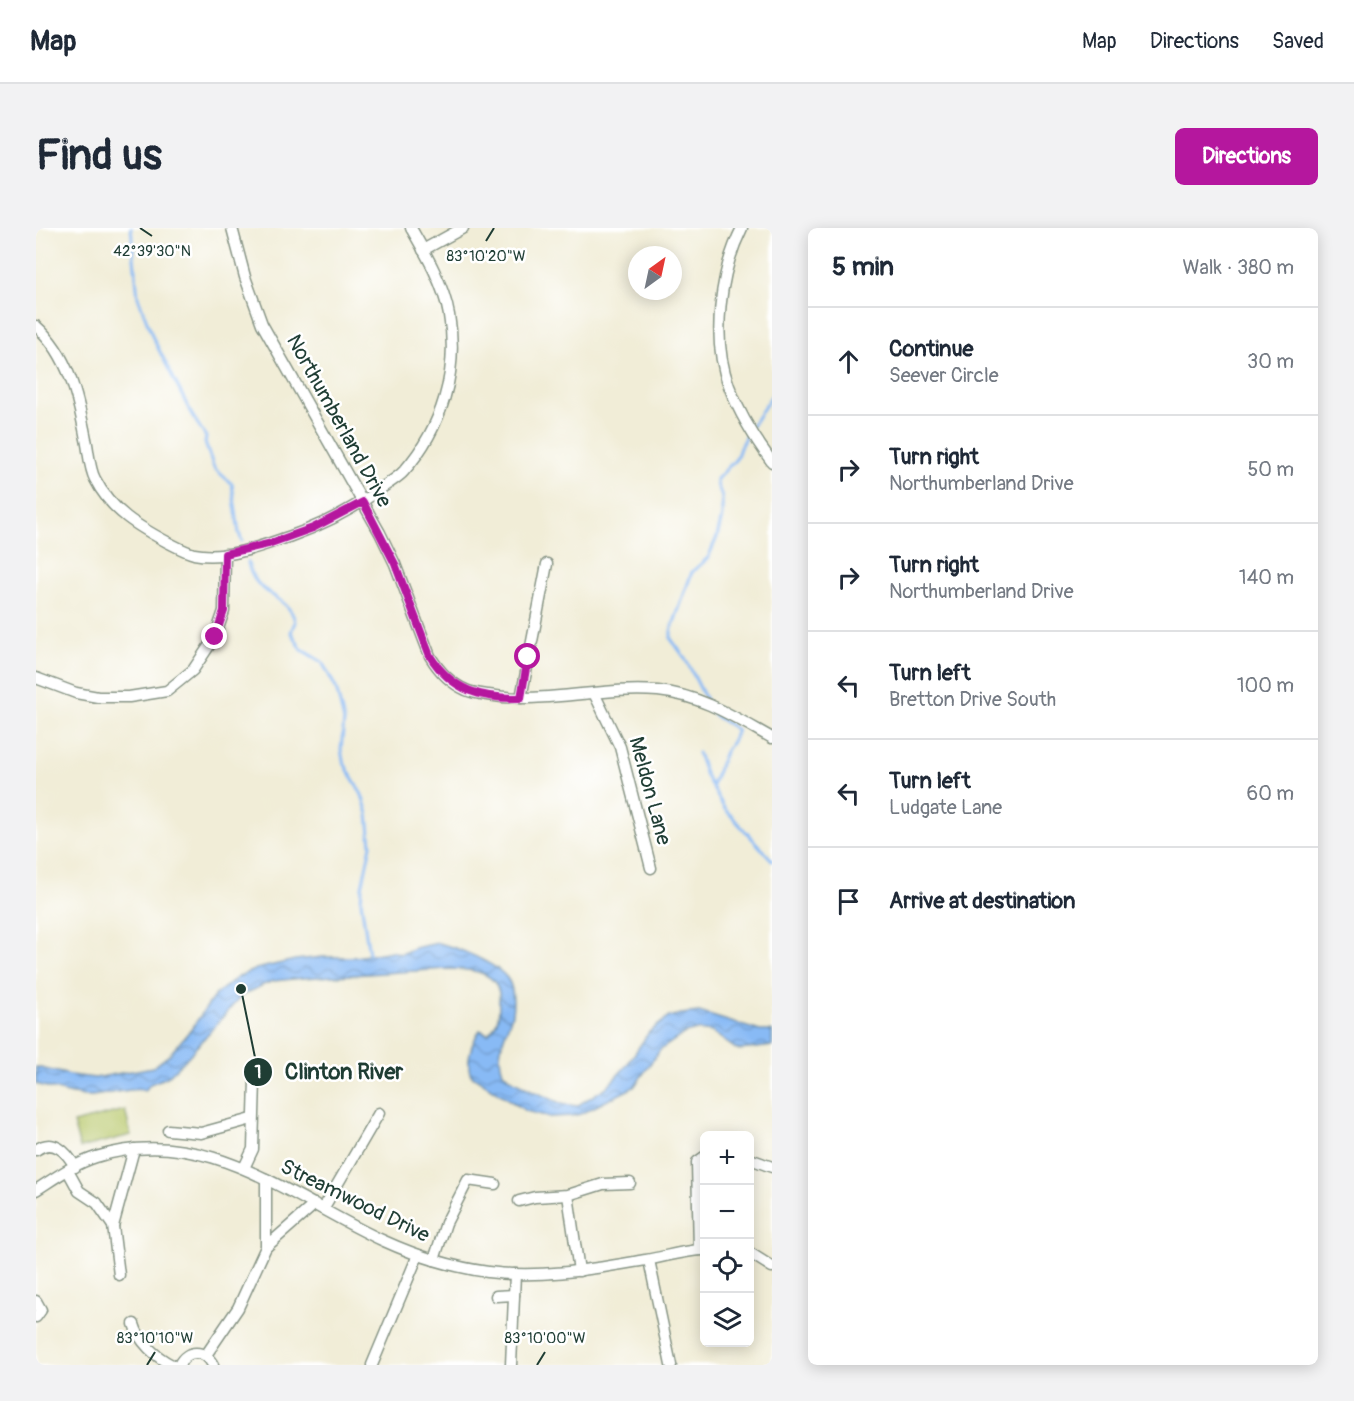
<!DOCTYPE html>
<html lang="en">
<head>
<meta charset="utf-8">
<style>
  :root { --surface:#fff; --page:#f2f2f3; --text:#1f2937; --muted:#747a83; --line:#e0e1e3; --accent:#b5179e }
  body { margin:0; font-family:Pangolin,sans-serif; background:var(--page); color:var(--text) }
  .controls { position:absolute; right:18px; bottom:18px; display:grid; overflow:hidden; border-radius:9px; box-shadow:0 3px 15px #0003 }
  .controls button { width:54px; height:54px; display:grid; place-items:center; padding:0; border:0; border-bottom:2px solid var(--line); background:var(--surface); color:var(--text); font:30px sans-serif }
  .compass { position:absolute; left:592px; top:18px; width:54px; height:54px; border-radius:50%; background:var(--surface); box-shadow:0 3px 15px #0003; rotate:33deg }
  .stop { position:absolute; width:18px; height:18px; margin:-14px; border:4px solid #b5179e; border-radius:50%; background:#fff }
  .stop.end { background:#b5179e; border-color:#fff; box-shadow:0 2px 6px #0008 }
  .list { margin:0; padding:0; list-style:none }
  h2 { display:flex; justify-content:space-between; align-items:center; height:78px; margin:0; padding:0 24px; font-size:26px }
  h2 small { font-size:20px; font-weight:400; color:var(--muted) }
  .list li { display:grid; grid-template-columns:39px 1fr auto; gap:18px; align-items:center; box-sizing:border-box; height:108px; padding:0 24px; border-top:2px solid var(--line) }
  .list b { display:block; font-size:22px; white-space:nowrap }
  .list p { margin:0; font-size:20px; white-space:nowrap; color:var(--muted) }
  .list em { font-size:20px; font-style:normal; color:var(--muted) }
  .icon { flex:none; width:33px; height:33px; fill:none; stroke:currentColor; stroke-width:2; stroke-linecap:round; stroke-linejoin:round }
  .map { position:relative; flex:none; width:736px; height:1137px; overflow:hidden; border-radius:9px }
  header { display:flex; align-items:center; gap:36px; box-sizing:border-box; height:84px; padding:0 30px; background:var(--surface); border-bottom:2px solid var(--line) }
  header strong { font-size:28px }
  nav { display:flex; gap:33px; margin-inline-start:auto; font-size:21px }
  .intro { display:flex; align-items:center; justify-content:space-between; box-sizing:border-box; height:144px; padding:0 36px }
  h1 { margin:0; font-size:42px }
  .button { padding:15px 27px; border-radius:9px; background:var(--accent); color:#fff; font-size:21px; font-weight:700 }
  main { display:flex; gap:36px; padding:0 36px }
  aside { flex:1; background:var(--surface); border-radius:9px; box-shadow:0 3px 15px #0003 }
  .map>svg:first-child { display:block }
  .pitch { fill:#b8c86b; stroke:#6c8250; stroke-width:1.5 }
  .water { fill:url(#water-waves); stroke:#547c94; stroke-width:1.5 }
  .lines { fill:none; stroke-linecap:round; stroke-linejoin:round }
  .stream { stroke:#88baf5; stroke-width:3 }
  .street-casing { stroke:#889586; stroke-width:13 }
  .street { stroke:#fff; stroke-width:10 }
  .route { stroke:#b5179e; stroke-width:8 }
  .ticks { fill:none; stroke:#1f3d34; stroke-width:2 }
  .labels { text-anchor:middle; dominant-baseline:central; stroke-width:5; stroke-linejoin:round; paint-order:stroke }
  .street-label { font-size:21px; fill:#1f3d34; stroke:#fff }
  .ticks-label { font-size:15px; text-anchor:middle; fill:#1f3d34; stroke:#fff; stroke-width:5; stroke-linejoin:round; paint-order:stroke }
  .leader { fill:none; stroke:#1f3d34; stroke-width:2 }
  .callout-dot { fill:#1f3d34; stroke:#fff; stroke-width:2 }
  .mark-label { font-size:18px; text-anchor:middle; font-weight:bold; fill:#fff }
  .callout-label { font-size:22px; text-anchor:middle; font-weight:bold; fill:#1f3d34; stroke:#fff; stroke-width:5; stroke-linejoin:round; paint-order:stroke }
</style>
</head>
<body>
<header>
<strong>Map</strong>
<nav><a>Map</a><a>Directions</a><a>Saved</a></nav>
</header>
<div class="intro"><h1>Find us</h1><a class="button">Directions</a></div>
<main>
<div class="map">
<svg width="736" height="1137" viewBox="0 0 736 1137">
  <defs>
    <pattern id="water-waves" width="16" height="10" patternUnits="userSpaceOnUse" patternTransform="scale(1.5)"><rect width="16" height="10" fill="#88baf5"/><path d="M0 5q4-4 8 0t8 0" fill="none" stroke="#6f98c7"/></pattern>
  </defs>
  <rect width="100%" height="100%" fill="#fff"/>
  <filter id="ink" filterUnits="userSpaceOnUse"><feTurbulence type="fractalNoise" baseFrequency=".0167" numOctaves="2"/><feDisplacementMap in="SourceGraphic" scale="12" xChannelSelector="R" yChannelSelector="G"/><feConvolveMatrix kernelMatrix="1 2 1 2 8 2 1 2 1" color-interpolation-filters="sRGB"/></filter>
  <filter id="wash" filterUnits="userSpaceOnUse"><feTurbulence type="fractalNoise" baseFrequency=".008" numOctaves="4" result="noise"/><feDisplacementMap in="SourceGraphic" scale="24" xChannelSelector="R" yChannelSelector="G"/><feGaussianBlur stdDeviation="1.35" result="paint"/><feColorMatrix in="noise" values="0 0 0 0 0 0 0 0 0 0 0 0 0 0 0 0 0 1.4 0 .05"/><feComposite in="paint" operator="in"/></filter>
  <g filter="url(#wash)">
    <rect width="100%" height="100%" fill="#f1edd7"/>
    <polygon class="pitch" points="89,882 95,907 44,920 37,895"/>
    <path class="water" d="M402 715C420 719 460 735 471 750 479 760 478 784 473 795 467 813 460 825 467 844L474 851 497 863 526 876 541 878 571 859 591 837 613 804 633 789 645 786 663 784 724 803H736V818L704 822 700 821 676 804 661 802 649 805 624 822 598 859 544 886 535 888 514 889 490 883 435 847C429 833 436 814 444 802L452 806C460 799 463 790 463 780 462 775 464 770 463 765 459 741 429 741 410 741L267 750 237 753 227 757 205 768 150 831 131 849 114 856 109 863C97 858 68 868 52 868 37 868 15 860 0 856V839L34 847 59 850 117 839 133 827 156 800 179 767 202 749 220 741 259 732 287 729H320L356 723 365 726 378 720Z"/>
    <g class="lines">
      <g class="stream">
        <polyline points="95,0 102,69 117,110 156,187 170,209 169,215 178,240 196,256 203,305 206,313"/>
        <polyline points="716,198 736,167"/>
        <path d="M212 334C218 370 254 366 259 394L255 404 266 422 286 434 300 460 308 493 305 521 307 533 326 567 332 586 335 617 326 659 325 673 333 726"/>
        <polyline points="670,472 649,430 635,411 635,403 656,344 672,330 681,309 686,288 686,269 681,256 681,251 700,231 705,217 712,204"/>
        <polyline points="676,483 678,487 701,502 697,512 689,524 676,558"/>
        <polyline points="662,525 670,548 688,580 736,632"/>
      </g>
    </g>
  </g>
  <g filter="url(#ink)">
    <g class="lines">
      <g class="street-casing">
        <g id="street">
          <path d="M196 0 209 49 226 96 344 305 359 336 394 428C403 443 414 455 430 462 436 465 445 466 452 467 508 477 566 458 622 463 665 467 700 490 736 510"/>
          <path d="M706 0C684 44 675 111 693 158 703 185 719 211 736 234"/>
          <polyline points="387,22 427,0"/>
          <path d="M0 98C33 127 42 170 50 211 53 224 53 240 59 251 75 283 103 299 133 315 141 319 150 324 158 326 191 332 225 318 255 308 289 296 318 281 347 259 354 254 363 249 368 243 406 200 423 143 413 87 408 57 390 26 375 0"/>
          <polyline points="0,450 40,465 62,469 93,469 131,463 157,442 179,409 188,383 189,326"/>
          <polyline points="558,465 584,519 615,640"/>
          <polyline points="485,470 511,336"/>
          <polyline points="132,902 165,905 216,891"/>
          <path d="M0 922C17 909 31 924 39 939"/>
          <polyline points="714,931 736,939"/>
          <polyline points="208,940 217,921 219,852"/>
          <polyline points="32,943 43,963 61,975 77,998 83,1047"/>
          <path d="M0 962C19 950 38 936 60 929 170 894 254 970 348 1013 381 1028 416 1039 452 1044 506 1051 557 1041 610 1032 629 1029 649 1022 668 1022"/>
          <polyline points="532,967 543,1043"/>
          <polyline points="483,973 499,969 532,967 567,956 594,955"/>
          <polyline points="287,981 343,885"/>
          <polyline points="77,998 98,921"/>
          <polyline points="230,1019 279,976"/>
          <polyline points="663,1022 661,934 668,929"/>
          <polyline points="714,1025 736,1039"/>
          <polyline points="398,1032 410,995 432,952 459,956"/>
          <polyline points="613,1032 635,1137"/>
          <polyline points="460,1068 478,1067"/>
          <polyline points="0,1073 5,1082 0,1089"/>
          <path d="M98 1096C103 1114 120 1129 136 1137"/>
          <polyline points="170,1127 202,1080 230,1019 230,951"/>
          <path d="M143 1137C151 1121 169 1121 177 1137"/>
          <polyline points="336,1137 382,1027"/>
          <polyline points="475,1137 479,1046"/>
        </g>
      </g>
      <use href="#street" class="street"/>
    </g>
  </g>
  <g class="lines" filter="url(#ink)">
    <path class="route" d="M179 409 188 383 189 326 232 316 277 300 327 274 359 336 394 428C416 463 446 471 485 470L492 429"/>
  </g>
  <path class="ticks" d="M104 0 116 8M450 13 458 0M111 1137 119 1124M501 1137 509 1124"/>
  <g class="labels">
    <g class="street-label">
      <text transform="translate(303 193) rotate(61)">Northumberland Drive</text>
      <text transform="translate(614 563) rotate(75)">Meldon Lane</text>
      <text transform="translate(319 973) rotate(26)">Streamwood Drive</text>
    </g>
  </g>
  <g class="ticks-label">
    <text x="116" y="28">42°39'30"N</text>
    <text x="450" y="33">83°10'20"W</text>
    <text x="119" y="1115">83°10'10"W</text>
    <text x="509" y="1115">83°10'00"W</text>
  </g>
  <path class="leader" d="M205 761L222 844"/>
  <g class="callout-dot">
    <circle cx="205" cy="761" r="6"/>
    <circle cx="222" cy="844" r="15"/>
  </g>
  <g class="mark-label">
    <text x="222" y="850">1</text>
  </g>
  <g class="callout-label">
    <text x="308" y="851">Clinton River</text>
  </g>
</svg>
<div class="controls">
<button>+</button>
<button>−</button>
<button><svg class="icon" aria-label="locate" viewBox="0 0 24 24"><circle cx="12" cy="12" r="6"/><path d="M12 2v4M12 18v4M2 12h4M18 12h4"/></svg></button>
<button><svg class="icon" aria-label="layers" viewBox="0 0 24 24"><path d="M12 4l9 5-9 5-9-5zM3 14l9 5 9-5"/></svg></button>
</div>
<svg class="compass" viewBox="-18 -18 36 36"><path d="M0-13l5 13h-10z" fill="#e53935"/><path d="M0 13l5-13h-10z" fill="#747a83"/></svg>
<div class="stop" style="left:492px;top:429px"></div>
<div class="stop end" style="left:179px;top:409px"></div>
</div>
<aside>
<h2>5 min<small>Walk · 380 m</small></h2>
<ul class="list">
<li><svg class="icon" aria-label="ahead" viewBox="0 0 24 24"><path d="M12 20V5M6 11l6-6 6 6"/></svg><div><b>Continue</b><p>Seever Circle</p></div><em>30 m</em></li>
<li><svg class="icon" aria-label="right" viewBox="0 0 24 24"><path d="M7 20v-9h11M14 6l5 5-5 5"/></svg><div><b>Turn right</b><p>Northumberland Drive</p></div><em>50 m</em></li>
<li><svg class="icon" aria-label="right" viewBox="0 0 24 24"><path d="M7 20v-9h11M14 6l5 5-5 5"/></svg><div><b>Turn right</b><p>Northumberland Drive</p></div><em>140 m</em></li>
<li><svg class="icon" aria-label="left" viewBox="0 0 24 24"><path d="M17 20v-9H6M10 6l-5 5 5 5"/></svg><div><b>Turn left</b><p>Bretton Drive South</p></div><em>100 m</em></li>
<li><svg class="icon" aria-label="left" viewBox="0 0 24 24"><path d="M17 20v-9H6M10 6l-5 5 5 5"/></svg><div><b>Turn left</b><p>Ludgate Lane</p></div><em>60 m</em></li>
<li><svg class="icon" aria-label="arrive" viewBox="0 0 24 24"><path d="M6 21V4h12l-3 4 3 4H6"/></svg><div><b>Arrive at destination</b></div></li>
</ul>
</aside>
</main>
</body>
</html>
